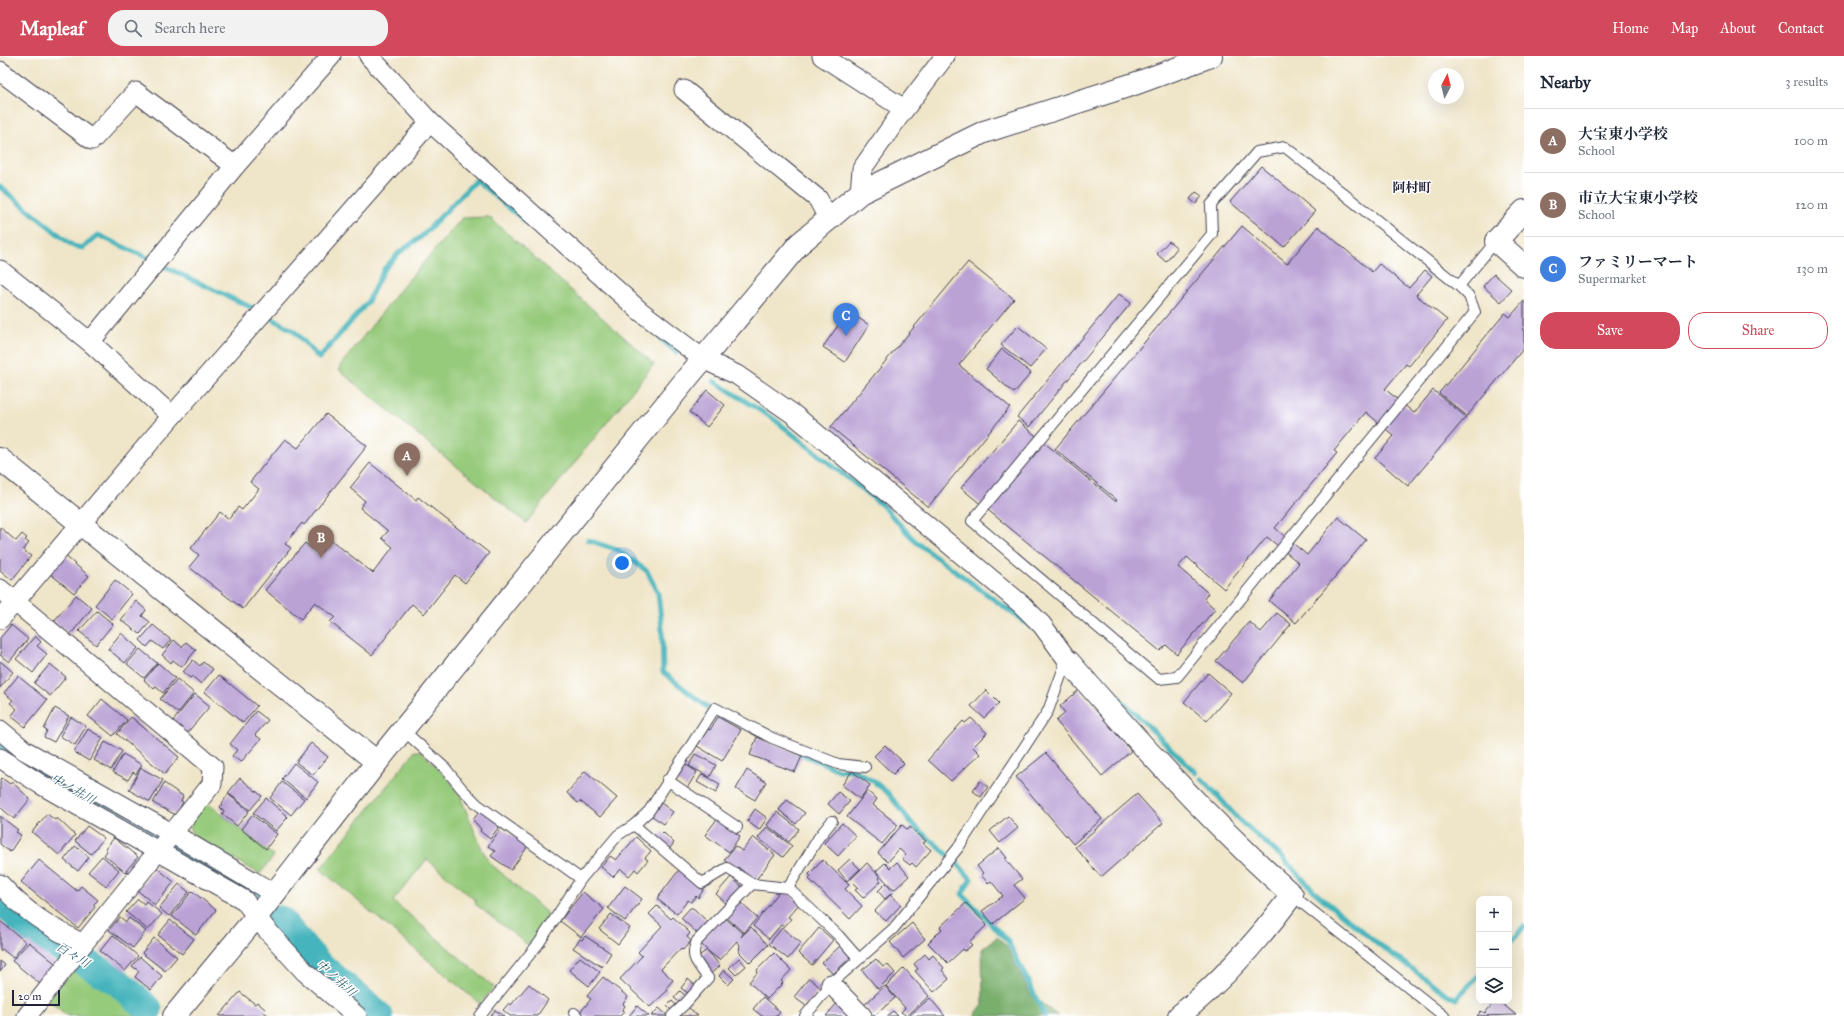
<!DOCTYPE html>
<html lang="en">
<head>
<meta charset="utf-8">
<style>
  :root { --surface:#fff; --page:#f2f2f3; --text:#1f2937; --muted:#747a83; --line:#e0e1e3; --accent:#d1495b }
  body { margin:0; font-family:"IM FELL Great Primer","Noto Serif JP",serif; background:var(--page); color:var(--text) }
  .controls { position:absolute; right:12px; bottom:12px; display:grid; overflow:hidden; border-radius:8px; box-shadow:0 4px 16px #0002 }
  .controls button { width:36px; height:36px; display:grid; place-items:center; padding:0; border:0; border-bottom:1px solid var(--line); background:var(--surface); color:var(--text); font:20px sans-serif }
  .compass { position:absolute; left:1428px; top:12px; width:36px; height:36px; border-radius:50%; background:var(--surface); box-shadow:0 4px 16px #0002; rotate:7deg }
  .scale { position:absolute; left:12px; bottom:10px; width:48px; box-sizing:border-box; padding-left:4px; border:2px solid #22223b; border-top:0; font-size:11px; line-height:14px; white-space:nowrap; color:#22223b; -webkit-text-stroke:3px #fff; paint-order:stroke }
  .you { position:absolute; left:622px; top:507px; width:14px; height:14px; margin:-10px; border:3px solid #fff; border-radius:50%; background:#1a73e8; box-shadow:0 0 0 6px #1a73e833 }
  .badge { display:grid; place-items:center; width:26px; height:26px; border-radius:50%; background:var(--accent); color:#fff; font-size:13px; font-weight:700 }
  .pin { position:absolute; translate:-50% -33px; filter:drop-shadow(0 1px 2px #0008) }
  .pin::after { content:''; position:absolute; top:21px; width:14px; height:12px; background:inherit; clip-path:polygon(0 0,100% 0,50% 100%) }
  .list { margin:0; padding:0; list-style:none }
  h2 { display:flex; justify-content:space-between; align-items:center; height:52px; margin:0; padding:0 16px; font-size:17px }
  h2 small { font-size:13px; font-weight:400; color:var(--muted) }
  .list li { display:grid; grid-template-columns:26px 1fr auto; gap:12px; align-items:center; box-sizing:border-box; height:64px; padding:0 16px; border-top:1px solid var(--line) }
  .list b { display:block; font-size:15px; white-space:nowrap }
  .list p { margin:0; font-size:13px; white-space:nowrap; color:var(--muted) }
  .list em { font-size:13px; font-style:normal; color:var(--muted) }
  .actions { display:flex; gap:8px; padding:12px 16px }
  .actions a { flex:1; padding:9px 0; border:1px solid var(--accent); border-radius:16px; text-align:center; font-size:14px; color:var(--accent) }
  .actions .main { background:var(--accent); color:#fff }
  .icon { flex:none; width:22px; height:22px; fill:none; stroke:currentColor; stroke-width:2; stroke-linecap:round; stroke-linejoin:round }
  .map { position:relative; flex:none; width:1524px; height:960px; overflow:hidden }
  header { display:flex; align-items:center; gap:24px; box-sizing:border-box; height:56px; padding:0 20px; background:var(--accent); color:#fff }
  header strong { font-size:19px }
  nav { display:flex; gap:22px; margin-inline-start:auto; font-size:14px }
  .search { width:280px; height:36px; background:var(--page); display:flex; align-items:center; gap:10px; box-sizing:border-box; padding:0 14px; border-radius:16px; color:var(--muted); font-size:15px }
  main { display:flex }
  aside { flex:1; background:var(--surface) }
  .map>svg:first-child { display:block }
  .green { fill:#97cb7c; stroke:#5c765c }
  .forest { fill:#79af6c; stroke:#4e6854 }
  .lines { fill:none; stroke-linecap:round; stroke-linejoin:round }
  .stream { stroke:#44b4bc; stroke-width:5 }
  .river { stroke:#44b4bc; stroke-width:29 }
  .building { fill:#baa2d5 }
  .service-casing { stroke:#413f50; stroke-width:12 }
  .minor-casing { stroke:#413f50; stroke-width:21 }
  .tertiary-casing { stroke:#413f50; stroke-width:24 }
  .service { stroke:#fff; stroke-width:10 }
  .minor { stroke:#fff; stroke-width:19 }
  .tertiary { stroke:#fff; stroke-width:22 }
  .labels { text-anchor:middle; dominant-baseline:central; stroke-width:3; stroke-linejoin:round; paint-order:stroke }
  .water-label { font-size:12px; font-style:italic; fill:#316475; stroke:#fff }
  .quarter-label { font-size:13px; font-weight:bold; fill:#22223b; stroke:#fff }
</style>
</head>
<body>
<header>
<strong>Mapleaf</strong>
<div class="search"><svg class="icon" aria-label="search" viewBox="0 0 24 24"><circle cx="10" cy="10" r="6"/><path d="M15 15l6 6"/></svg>Search here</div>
<nav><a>Home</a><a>Map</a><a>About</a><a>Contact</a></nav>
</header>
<main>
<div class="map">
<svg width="1524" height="960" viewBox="0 0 1524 960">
  <rect width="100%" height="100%" fill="#fff"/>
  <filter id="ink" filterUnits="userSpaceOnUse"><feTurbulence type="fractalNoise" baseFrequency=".025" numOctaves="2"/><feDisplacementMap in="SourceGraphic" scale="8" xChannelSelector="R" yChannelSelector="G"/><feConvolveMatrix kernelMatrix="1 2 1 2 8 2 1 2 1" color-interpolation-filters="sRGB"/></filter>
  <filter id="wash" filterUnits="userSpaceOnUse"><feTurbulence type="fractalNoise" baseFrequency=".012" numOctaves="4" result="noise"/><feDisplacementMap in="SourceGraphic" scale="16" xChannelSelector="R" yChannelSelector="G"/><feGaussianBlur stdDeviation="0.9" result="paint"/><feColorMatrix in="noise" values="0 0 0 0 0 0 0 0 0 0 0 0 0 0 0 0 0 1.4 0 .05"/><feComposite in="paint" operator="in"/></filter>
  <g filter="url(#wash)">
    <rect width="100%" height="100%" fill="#efe5c8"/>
    <g class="green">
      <polygon points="489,161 654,308 526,467 340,315 340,310 399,235 462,162"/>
      <polygon points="415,695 421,695 450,725 460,740 482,793 491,808 548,858 541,875 528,889 475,848 476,845 427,803 393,845 494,931 480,948 320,813"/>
      <polygon points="206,746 274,800 260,818 192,779 190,766"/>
      <polygon points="73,913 111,936 139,960 68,960 48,944"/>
    </g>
    <polygon class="forest" points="997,881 1006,889 1031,939 1058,960 974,960 983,948 982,893"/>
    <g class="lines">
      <g class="stream">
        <polyline points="0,131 73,190 83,192 98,179 152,204"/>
        <polyline points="159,208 259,255"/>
        <polyline points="266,259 294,275 319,302 367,247 384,213 400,196 421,181 476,124 538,176"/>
        <polyline points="659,281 677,297"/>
        <polyline points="714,325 775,364 882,449 915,485 1034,573"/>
        <polyline points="588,484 618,494 647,515 658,537 662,573 663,616 707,651"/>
        <polyline points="1105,628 1196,717"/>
        <polyline points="801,698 839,714 854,714 873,725 887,736 914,770 947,798"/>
        <polyline points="1202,723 1218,740 1237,762 1282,801 1318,839 1374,885 1445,937 1456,943 1479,919"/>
        <polyline points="956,806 971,823 962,838 1008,885 1045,960"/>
        <polyline points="1509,887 1524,871"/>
      </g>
      <g class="river">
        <polyline points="0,687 17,701 149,777"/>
        <polyline points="181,795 246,833"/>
        <polyline points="0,843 32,874 118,926 148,953"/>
        <polyline points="280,864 317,907 379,960"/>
      </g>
    </g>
    <g id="blocks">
      <g class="building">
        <polygon points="1261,110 1315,155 1284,191 1230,146"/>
        <polygon points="1196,136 1202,140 1196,148 1190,143"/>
        <polygon points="1242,170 1287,208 1318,170 1372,216 1379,208 1409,232 1425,214 1432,220 1416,239 1447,264 1409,310 1406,308 1385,333 1414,357 1433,334 1466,361 1408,430 1375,402 1394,380 1366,356 1334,395 1337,397 1275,472 1307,499 1338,461 1366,484 1296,567 1269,545 1299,507 1267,481 1224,533 1187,501 1178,511 1208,537 1204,543 1215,553 1177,598 1166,589 1160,595 961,432 1018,365 1115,445 1117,444 1055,393"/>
        <polygon points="1169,185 1177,192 1166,206 1157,198"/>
        <polygon points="968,206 1014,243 959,309 1010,351 928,451 831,371"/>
        <polygon points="1494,218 1512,234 1501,246 1483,230"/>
        <polygon points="1119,238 1131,247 1029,371 1017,361"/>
        <polygon points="1524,245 1524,271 1522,273 1524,275 1524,292 1467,360 1439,337 1505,257 1510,261"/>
        <polygon points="848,255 869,269 845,306 823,291"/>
        <polygon points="1018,270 1046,293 1030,312 1001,289"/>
        <polygon points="1002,293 1031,317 1014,337 986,313"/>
        <polygon points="707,334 725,349 707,371 689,356"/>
        <polygon points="326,358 367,390 304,469 302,467 285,488 291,492 243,553 189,511 199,499 191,492 220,456 229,463 238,451 242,454 259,433 250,426 285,383 298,392"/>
        <polygon points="370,407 416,444 418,441 489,497 465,527 455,519 424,558 412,548 372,599 330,566 335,561 315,546 301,563 265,534 305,487 319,499 331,484 373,517 393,491 382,482 388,475 360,452 365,445 350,432"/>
        <polygon points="0,471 16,485 22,478 27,482 25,484 29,487 23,494 31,500 12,524 0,514"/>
        <polygon points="63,498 89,520 74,537 48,516"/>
        <polygon points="115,524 132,538 112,563 95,549"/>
        <polygon points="76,539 92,552 70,579 54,565"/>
        <polygon points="136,545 146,554 142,560 150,566 140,578 121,564"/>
        <polygon points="97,555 113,568 96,589 79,575"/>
        <polygon points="1277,557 1291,568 1243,627 1216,605 1249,566 1261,576"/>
        <polygon points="11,569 28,583 9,606 0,599 2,596 0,594 0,582"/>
        <polygon points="153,569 171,584 163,593 152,585 147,591 140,584"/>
        <polygon points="121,577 138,592 125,607 108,593"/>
        <polygon points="35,580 41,586 37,590 47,598 33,617 16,603"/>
        <polygon points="174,584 182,591 186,586 196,594 182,611 173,604 171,607 162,599"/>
        <polygon points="140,593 157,607 144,622 127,608"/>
        <polygon points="193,604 200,610 203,606 213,613 201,628 192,620 190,622 183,616"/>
        <polygon points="0,605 13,616 0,632"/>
        <polygon points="158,607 175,622 163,637 156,631 154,633 144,624"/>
        <polygon points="50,608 66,621 50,640 34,627"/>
        <polygon points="1208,617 1231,637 1207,665 1184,646"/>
        <polygon points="219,619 257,650 243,667 205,636"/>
        <polygon points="18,620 47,644 25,671 11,660 17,653 10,647 13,644 4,637"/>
        <polygon points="177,623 194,637 178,657 160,643"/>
        <polygon points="986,634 999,647 984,662 971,650"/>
        <polygon points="1079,634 1131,695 1102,720 1056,665 1065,657 1060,650"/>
        <polygon points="195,638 210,650 187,677 173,665"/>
        <polygon points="102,643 127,664 113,680 88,660"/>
        <polygon points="55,652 69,660 54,686 44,681 47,675 44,673"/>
        <polygon points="256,655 268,664 255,679 261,683 241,706 232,700 237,694 230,688"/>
        <polygon points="71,661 86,670 75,689 60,680"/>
        <polygon points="131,661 179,701 165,718 117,678"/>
        <polygon points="718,661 741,674 722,705 697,690 708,673 710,674"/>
        <polygon points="971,662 987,677 973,691 980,698 951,725 928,704 963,665 965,667"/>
        <polygon points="88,673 103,682 89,705 74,696"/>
        <polygon points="757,681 802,700 795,716 750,699"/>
        <polygon points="105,686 122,695 111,714 94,704"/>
        <polygon points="311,687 328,701 313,719 296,706"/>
        <polygon points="885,689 904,707 893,718 874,700"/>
        <polygon points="1046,697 1102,763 1073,788 1016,721"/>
        <polygon points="123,698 142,709 136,718 133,716 128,724 113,716"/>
        <polygon points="695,698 716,709 710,721 689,710"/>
        <polygon points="294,707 318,726 306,742 282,723"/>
        <polygon points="685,708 697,716 687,732 675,724"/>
        <polygon points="141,712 163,724 150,746 129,734"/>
        <polygon points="747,714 766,726 755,744 736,733"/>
        <polygon points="585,715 617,742 600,761 580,745 578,747 567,737"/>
        <polygon points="852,715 870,729 860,743 842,729"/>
        <polygon points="702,718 720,728 716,737 697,726"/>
        <polygon points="2,722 10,728 12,726 30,743 14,763 0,751 0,725"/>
        <polygon points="240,722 262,740 250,754 228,737"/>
        <polygon points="980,725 988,731 981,741 973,735"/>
        <polygon points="282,726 304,743 291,759 270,742"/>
        <polygon points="164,727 183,740 181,745 183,746 176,759 153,747"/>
        <polygon points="867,735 877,743 873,749 898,769 882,788 847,761"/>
        <polygon points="838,736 850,745 839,758 828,748"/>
        <polygon points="228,738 249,755 237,770 222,758 224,755 220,751"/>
        <polygon points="1137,738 1163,767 1101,821 1075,791"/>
        <polygon points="266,742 288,761 276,775 253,757"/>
        <polygon points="787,744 805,757 796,768 779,754"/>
        <polygon points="661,747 673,756 664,768 652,760"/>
        <polygon points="481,753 501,768 490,783 480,775 481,773 473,764"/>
        <polygon points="755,753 767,762 759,774 747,765"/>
        <polygon points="777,756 799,773 789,786 767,769"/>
        <polygon points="47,758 55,764 57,762 75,779 59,799 32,776"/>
        <polygon points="252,759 277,778 266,793 241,773"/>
        <polygon points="0,760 18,774 16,776 21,779 10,796 0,788"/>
        <polygon points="1008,760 1018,772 1000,787 990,775"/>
        <polygon points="717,763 740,780 729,796 705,779"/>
        <polygon points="842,767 856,780 838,800 824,787"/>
        <polygon points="902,769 908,774 910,771 926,785 923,787 931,794 916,811 912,807 910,809 902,803 906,799 899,793 888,806 878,797"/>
        <polygon points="87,770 104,782 91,798 75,785"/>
        <polygon points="767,771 792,790 783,801 758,782"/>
        <polygon points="501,772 528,790 511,814 491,800 495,795 488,790"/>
        <polygon points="663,776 674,787 669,793 657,782"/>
        <polygon points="636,781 651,795 645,802 648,804 638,816 635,813 629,820 621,813 613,821 601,811 610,800 616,804"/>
        <polygon points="753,781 775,799 755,825 738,811 736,813 724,804 735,790 742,795"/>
        <polygon points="114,782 138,801 125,816 104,799 107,795 105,793"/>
        <polygon points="75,790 89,801 78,815 64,804"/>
        <polygon points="999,792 1007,802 1005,803 1022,823 1014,829 1025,842 993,868 982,855 1003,840 991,825 988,827 981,819 983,817 977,810"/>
        <polygon points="102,800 119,814 106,830 88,816"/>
        <polygon points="850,803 860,813 847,825 838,814"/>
        <polygon points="39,804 77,835 81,830 98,844 93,849 95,851 78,872 21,826"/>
        <polygon points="823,804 849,829 845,833 862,850 850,863 809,823 811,821 809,818"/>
        <polygon points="897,806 909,820 894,834 876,815 885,807 890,812"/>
        <polygon points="867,807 880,821 879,823 881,825 863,842 855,834 858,832 850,824"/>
        <polygon points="156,811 174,826 155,849 137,834"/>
        <polygon points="679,814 704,833 698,842 696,840 691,846 688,844 677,858 657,843"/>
        <polygon points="731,821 743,832 728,849 716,838"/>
        <polygon points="886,827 893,836 885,843 878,835"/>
        <polygon points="179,828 189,836 169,860 159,852"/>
        <polygon points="625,830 642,843 625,865 608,852"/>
        <polygon points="782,832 800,847 788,861 791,863 784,871 781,869 769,883 753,870"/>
        <polygon points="192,835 216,854 196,879 172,860"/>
        <polygon points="583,836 604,853 581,881 560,865"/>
        <polygon points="890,839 901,849 886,865 875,855"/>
        <polygon points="138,843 144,848 146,845 162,858 148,874 126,856"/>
        <polygon points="739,845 757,862 744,877 725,860"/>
        <polygon points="966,847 987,869 969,886 972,889 965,895 963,893 948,907 928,887 942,873 940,871"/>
        <polygon points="657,850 671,863 673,861 690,877 687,881 691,885 683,894 681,892 661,913 673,924 666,932 668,934 650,951 620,923 642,900 638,896 662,870 649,858"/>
        <polygon points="690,852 693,852 710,868 699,879 681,862"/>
        <polygon points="611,858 630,872 618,888 599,873"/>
        <polygon points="723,860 743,878 741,881 751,871 768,889 750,907 739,896 740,889 737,885 719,904 707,894 720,910 710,918 696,902 707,894 699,886"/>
        <polygon points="120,861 126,866 129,862 146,875 133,892 109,874"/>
        <polygon points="170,864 194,883 182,898 158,879"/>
        <polygon points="0,865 26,886 13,902 2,893 0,895"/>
        <polygon points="912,867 925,883 903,902 890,886"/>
        <polygon points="782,872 801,887 788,903 769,888"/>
        <polygon points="819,872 833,884 812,909 798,897"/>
        <polygon points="113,879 138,900 125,915 100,895"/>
        <polygon points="585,880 611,897 602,911 573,892 580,883 582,884"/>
        <polygon points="154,882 177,901 165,915 142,897"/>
        <polygon points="29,886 56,908 40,928 12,905"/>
        <polygon points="841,889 852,900 833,918 822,907"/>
        <polygon points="774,897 791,914 781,925 783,927 767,943 749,926 758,916 757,914"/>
        <polygon points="925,898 929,903 933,899 944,912 942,914 949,923 934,936 915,915 918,913 914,908"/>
        <polygon points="140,901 162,920 151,934 135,921 139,915 132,910"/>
        <polygon points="580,901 600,916 589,930 569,914"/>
        <polygon points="739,902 746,910 736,919 729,912"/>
        <polygon points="876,903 883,911 887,908 895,917 878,933 862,914"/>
        <polygon points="0,905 5,909 0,916"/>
        <polygon points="904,912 929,940 907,960 901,956 905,952 886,930"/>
        <polygon points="724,914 734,923 728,929 719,920"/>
        <polygon points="603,921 628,941 623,948 625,950 622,954 624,956 620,960 581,960 579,958 591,943 587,940"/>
        <polygon points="809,922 821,932 806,950 794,941"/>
        <polygon points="688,923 696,930 689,938 681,932"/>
        <polygon points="529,928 548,944 537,960 510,960 503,954 509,947 511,949"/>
        <polygon points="885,930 895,942 874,960 864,949"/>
        <polygon points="680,935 687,941 682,948 674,942"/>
        <polygon points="240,936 255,948 257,946 266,954 264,956 269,960 219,960"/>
        <polygon points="763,941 780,956 777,960 762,960 753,953"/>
        <polygon points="930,942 945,960 909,960"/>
        <polygon points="672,945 676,949 671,954 667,950"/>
        <polygon points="1495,945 1499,945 1516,959 1477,960 1481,955 1485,957"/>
        <polygon points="838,946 851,960 826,960"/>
        <polygon points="637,950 649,960 629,960"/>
        <polygon points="688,951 698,960 680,960"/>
        <polygon points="659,952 668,960 651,960"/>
        <polygon points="495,954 504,960 491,960"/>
        <polygon points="893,955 898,960 887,960"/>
      </g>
    </g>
  </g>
  <g filter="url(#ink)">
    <use href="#blocks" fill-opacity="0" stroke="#413f50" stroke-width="1"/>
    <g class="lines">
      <g class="service-casing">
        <g id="service">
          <polyline points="1459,230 1469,240 1475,256 1177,621 1159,623 972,465 1212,178 1211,149 1257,96 1285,91 1459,230 1496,185"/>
          <polyline points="403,674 445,712 462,733 477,748 581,823"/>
          <polyline points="667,724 737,771"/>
          <polyline points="634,769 702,827 727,812 752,828 788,832 838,879 859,903"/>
          <polyline points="788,832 819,781 832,765"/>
          <polyline points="1292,839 1444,960"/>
          <polyline points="574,957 577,960"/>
          <polyline points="480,960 539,887 581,823 618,779 634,769 649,755 715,652 772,682 838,708 865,711"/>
          <path d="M672 960 685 948 708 922C698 908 689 902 697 885L752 828"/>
          <polyline points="805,960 831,928 894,872 958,792 1048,655 1063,614 1069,606"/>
        </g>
      </g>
      <g class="minor-casing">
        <g id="minor">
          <polyline points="369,0 430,66 640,255 703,303 737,319 793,358 1021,548 1042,569 1069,606"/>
          <polyline points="822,0 904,53"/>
          <polyline points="0,15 92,84 136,36 235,110"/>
          <polyline points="684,34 818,143 829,164"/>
          <polyline points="860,137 862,113 897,63 945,0"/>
          <polyline points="0,214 90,286 172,360"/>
          <polyline points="90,286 235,110 331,0"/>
          <polyline points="0,533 213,711 212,728 83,888 27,960"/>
          <polyline points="0,563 172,360 430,66"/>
          <polyline points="0,674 24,694 173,778 273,837"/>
          <polyline points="0,702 40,728 244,844 266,873 305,916 357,960"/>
          <path d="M0 828C25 856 49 871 83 888"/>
          <polyline points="831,928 862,960"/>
        </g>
      </g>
      <g class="tertiary-casing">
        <g id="tertiary">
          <polyline points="1524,155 1496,185 1524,210"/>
          <polyline points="0,403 377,706"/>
          <path d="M1069 606C1124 670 1181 733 1241 791 1258 808 1275 823 1292 839 1258 885 1223 924 1179 960"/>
          <polyline points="174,960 257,860 377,706 688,321 799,188 860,137 984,76 1137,27 1211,0"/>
        </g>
      </g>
      <use href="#service" class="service"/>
      <use href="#minor" class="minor"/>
      <use href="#tertiary" class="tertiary"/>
    </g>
  </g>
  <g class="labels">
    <g class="water-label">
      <text transform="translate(73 733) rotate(30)">中ノ井川</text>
      <text transform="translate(73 899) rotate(32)">百々川</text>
      <text transform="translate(336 922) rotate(42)">中ノ井川</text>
    </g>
    <g class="quarter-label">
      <text x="1412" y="132">阿村町</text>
    </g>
  </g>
</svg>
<div class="controls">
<button>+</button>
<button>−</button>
<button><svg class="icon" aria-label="layers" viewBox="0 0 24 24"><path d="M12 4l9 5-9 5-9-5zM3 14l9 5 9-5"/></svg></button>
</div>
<svg class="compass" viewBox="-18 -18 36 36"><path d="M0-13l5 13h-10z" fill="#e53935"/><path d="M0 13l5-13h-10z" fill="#747a83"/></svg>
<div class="scale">20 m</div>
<div class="you"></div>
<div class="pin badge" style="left:407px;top:420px;background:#8d6e63">A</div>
<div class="pin badge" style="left:321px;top:502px;background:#8d6e63">B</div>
<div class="pin badge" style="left:846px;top:280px;background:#3f7fe0">C</div>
</div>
<aside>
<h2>Nearby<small>3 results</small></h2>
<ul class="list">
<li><span class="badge" style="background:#8d6e63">A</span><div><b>大宝東小学校</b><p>School</p></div><em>100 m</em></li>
<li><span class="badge" style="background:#8d6e63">B</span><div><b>市立大宝東小学校</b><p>School</p></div><em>120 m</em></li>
<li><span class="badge" style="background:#3f7fe0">C</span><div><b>ファミリーマート</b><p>Supermarket</p></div><em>130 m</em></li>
</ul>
<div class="actions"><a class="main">Save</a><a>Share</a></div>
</aside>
</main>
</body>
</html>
